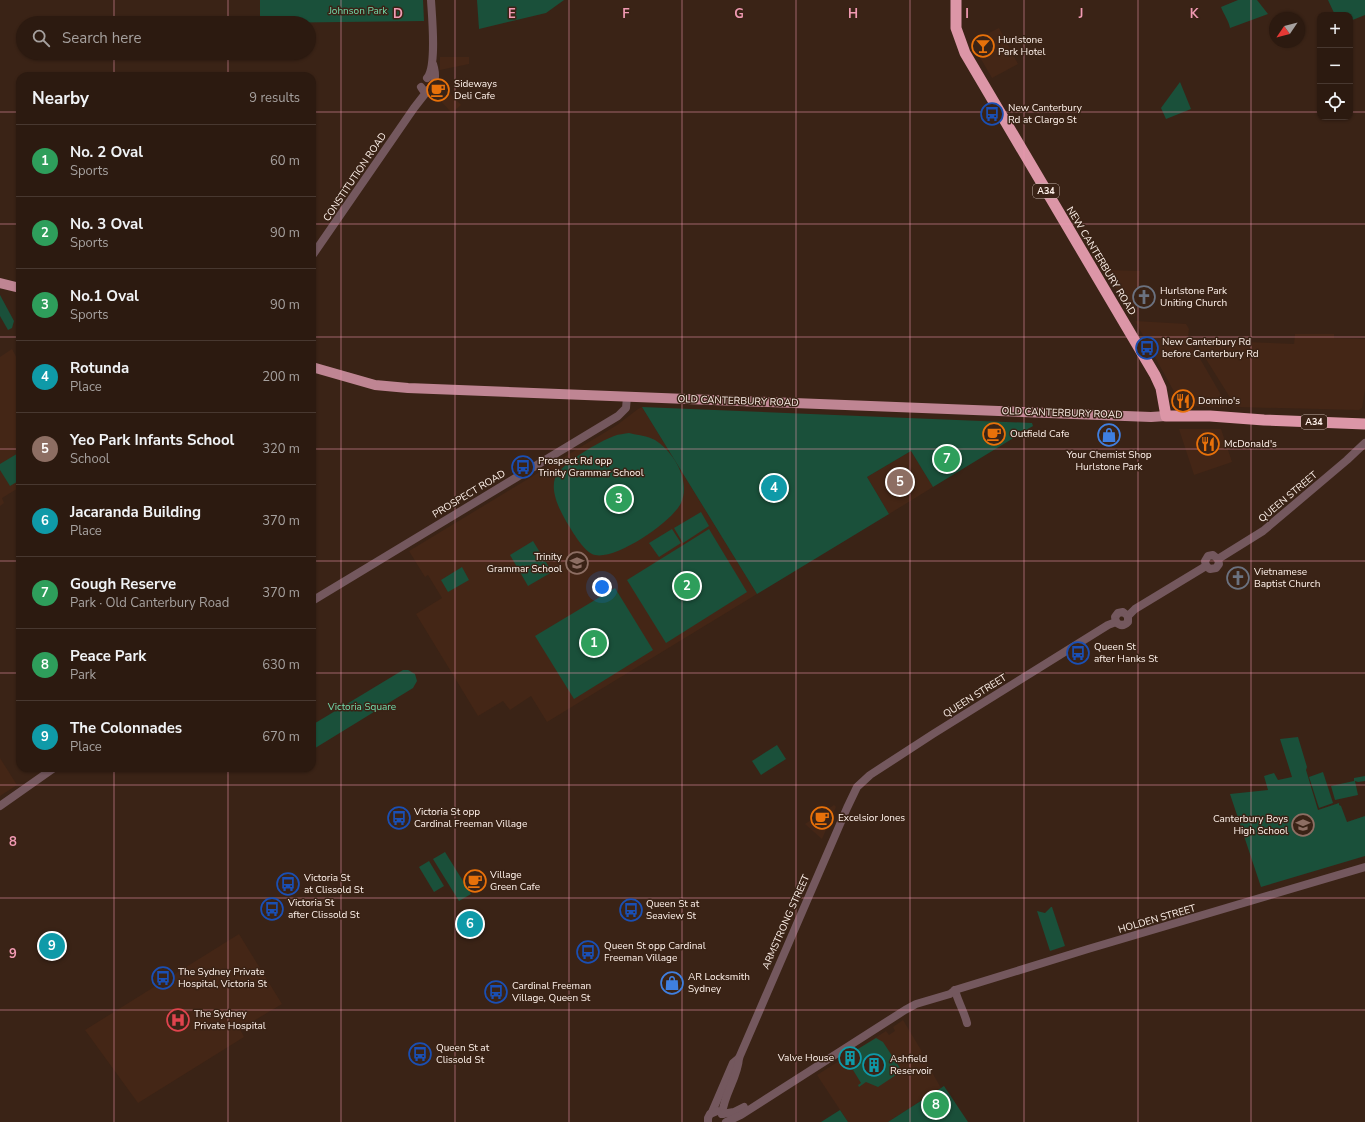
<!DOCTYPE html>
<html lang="en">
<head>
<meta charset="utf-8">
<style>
  :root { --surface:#2c1a10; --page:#342319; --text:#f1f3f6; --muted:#a6a19f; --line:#483830; --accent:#f19ab3 }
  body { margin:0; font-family:"Nunito Sans",sans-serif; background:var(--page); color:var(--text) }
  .controls { position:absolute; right:12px; top:12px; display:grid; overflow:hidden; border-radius:8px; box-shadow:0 1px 3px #0004 }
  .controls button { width:36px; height:36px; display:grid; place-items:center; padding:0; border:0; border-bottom:1px solid var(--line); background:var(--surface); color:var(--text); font:20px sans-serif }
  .compass { position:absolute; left:1269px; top:12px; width:36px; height:36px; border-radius:50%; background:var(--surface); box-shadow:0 1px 3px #0004; rotate:235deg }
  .you { position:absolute; left:602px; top:587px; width:14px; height:14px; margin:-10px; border:3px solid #fff; border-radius:50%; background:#1a73e8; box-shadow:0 0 0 6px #1a73e833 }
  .badge { display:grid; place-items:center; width:26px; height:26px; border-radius:50%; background:var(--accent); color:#fff; font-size:13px; font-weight:700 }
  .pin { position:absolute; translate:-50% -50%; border:2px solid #fff; box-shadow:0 1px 4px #0006 }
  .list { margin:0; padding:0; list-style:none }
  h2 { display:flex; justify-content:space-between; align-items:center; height:52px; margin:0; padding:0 16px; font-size:17px }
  h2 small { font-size:13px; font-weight:400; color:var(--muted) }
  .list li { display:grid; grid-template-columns:26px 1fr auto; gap:12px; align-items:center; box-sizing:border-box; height:72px; padding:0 16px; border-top:1px solid var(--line) }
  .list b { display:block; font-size:15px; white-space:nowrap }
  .list p { margin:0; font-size:13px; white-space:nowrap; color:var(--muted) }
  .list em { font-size:13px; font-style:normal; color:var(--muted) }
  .icon { flex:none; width:22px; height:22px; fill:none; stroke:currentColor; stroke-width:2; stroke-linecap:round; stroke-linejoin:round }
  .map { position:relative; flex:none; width:1365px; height:1122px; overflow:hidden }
  .search { position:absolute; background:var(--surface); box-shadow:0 1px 3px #0004; left:16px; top:16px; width:300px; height:44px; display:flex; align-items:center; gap:10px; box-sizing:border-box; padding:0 14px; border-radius:22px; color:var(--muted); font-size:15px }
  .panel { position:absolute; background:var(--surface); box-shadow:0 1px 3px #0004; left:16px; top:72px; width:300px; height:700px; border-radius:12px }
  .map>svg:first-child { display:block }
  .built { fill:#442616 }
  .green { fill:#1a503a }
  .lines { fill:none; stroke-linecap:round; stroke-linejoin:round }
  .minor { stroke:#74585e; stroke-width:8 }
  .major { stroke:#bf8593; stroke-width:10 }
  .highway { stroke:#dc96a7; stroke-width:11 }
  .grid { fill:none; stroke:#f19ab3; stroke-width:1; stroke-opacity:0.55 }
  .labels { text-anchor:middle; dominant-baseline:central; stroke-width:3; stroke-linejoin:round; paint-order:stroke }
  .shield { fill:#3a2316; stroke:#c4b4ab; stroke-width:1 }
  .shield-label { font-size:9px; font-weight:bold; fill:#fff2eb }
  .park-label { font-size:10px; fill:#73d9ab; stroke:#3a2316 }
  .poi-label { font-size:10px; fill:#fff2eb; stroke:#3a2316; text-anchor:start }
  .street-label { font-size:10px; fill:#fff2eb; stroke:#3a2316 }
  .grid-label { font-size:13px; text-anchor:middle; font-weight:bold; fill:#f19ab3; stroke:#3a2316; stroke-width:3; stroke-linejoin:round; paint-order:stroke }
</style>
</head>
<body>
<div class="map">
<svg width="1365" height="1122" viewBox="0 0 1365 1122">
  <rect width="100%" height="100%" fill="#3a2316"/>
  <g class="built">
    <polygon points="999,28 1018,64 992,78 971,42"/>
    <polygon points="440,57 469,57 469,64 440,70"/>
    <polygon points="442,85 461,105 452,113 433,93 436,88"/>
    <polygon points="1106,270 1140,271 1135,316 1131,315"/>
    <polygon points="1135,321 1186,324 1189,329 1188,338 1228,407 1182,406"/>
    <polygon points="1295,334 1334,334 1334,338 1365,339 1365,389 1362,408 1359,410 1236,407 1194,340 1294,344"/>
    <polygon points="12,349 20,364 20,487 2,498 4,503 0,506 0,357"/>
    <polygon points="642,407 757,594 547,722 531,696 510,710 503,701 478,716 416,614 442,598 428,575 425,577 409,551 617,425 638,409"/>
    <polygon points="1179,429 1221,429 1232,462 1194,475"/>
    <polygon points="911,451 933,487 889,514 867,477"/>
    <polygon points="0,758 17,785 0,796"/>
    <polygon points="834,805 836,807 822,839 805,824"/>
    <polygon points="239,934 282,1004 240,1029 244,1037 138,1103 85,1030"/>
    <polygon points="903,1020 921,1050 922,1055 941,1088 888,1122 848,1122 817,1075 886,1031 889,1035 895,1031 893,1027"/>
  </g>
  <g class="green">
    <polygon points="260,0 423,0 424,21 260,23"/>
    <polygon points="477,0 564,0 546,13 479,29"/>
    <path d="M1238 0H1257L1268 14 1230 28C1229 21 1224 15 1221 7Z"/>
    <polygon points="1328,0 1365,0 1365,15 1350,21 1350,15 1335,15"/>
    <polygon points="1180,82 1191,109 1166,119 1161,108"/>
    <polygon points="0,295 14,321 12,328 8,330 0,316"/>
    <polygon points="642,407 1032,423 1033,426 933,487 911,451 867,477 889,514 757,594"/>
    <path d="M629 433C637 435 648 436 655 440 674 452 691 481 681 503 672 522 616 560 595 555 585 553 574 534 569 526 561 513 550 493 555 478 560 464 600 441 614 436 619 434 624 434 629 433Z"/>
    <polygon points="20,452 20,480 10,486 0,470 0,464"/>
    <polygon points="701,512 709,526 683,543 674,528"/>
    <polygon points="672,529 681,543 659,557 649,543"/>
    <polygon points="709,529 747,592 666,643 627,580"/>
    <polygon points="533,541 552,572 528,586 510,555"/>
    <polygon points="462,567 469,580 448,592 441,580"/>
    <polygon points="615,588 653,650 574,699 535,636"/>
    <polygon points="403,670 408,670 415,674 417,681 413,688 312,750 312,725"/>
    <polygon points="1298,737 1307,767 1306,770 1318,810 1339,803 1339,805 1341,806 1347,822 1365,816 1365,856 1261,887 1230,794 1268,790 1264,776 1274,773 1278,780 1292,777 1280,739"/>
    <polygon points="777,745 786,759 761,775 752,761"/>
    <polygon points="1323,772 1333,803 1319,808 1309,777"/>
    <polygon points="1365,776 1365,781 1358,782 1355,781 1358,795 1335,800 1331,786 1354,781 1354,778"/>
    <polygon points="445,852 471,894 459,901 433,859"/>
    <polygon points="429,861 444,886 434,892 419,867"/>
    <polygon points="1051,907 1052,907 1065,946 1050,951 1037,911 1045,913"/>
    <polygon points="876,1038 883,1042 902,1071 878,1087 866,1082 859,1087 858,1085 861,1083 853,1070 855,1065 860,1063 853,1052"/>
    <polygon points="944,1086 968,1122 888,1122 941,1088"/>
    <polygon points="840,1110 848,1122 821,1122"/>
  </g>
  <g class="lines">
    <g class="minor">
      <path d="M427 78C437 67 432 17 431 0"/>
      <path d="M421 87 423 90 426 91C437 87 436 73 433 64"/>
      <polyline points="312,256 414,108 428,90"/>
      <polyline points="1218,559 1263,531 1347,460 1365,443"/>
      <polyline points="1206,566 1205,561 1208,556 1213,555 1218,559"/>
      <polyline points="1206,566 1210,569 1216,568 1219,564 1218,559"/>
      <polyline points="312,601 618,416 626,408 627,397"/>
      <polyline points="1128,616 1135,609 1206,566"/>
      <polyline points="1116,622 1115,617 1118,613 1123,612 1128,616"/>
      <path d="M1116 622C1120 626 1124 626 1128 622V616"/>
      <polyline points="0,806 54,768"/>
      <path d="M955 990C958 1002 964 1011 967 1023"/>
      <polyline points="712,1112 733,1063 739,1058"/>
      <path d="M722 1114C724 1094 738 1077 739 1058L847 808 857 787 870 775 933 734 1108 625 1116 622"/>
      <polyline points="722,1114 734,1112 744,1107"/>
      <polyline points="708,1122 708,1118 710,1114 717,1111"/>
      <polyline points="726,1122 741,1115 905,1010 916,1004 950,994 955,990 1088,949 1365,867"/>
    </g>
    <g class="major">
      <polyline points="0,283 20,288"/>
      <polyline points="312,367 375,385 408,388 1151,417 1166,416"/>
    </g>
    <polyline class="highway" points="956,0 956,28 965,53 1155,375 1161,388 1166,416 1210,416 1264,420 1365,424"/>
  </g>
  <path class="grid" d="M114 0V23M228 0V23M341 0V1122M455 0V1122M569 0V1122M682 0V1122M796 0V1122M910 0V1122M1024 0V1122M1138 0V1122M1251 0V1122M114 53V76M228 53V76M0 112H20M312 112H1320M1350 112H1365M0 224H20M312 224H1365M0 337H20M312 337H1365M0 449H20M312 449H1365M0 561H20M312 561H1365M0 673H20M312 673H1365M114 768V1122M228 768V1122M0 785H1365M0 898H1365M0 1010H1365"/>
  <defs>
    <g id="bar-ring" transform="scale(1.15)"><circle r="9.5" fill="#3a2316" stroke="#e8710a" stroke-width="1.5"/><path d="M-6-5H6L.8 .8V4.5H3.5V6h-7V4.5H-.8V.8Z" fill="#e8710a"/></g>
    <g id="cafe-ring" transform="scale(1.15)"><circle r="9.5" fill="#3a2316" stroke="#e8710a" stroke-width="1.5"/><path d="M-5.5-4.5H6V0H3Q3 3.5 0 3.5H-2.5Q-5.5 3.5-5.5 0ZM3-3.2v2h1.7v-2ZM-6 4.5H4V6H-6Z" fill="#e8710a"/></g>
    <g id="bus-ring" transform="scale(1.15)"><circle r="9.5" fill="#3a2316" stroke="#1a4fb4" stroke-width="1.5"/><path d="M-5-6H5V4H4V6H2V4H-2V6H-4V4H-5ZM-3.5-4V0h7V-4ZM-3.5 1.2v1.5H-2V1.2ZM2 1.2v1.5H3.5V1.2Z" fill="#1a4fb4"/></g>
    <g id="church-ring" transform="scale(1.15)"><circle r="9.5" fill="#3a2316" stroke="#6b7280" stroke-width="1.5"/><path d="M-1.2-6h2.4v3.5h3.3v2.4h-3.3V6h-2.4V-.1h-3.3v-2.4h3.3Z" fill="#6b7280"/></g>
    <g id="restaurant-ring" transform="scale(1.15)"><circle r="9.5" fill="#3a2316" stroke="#e8710a" stroke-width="1.5"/><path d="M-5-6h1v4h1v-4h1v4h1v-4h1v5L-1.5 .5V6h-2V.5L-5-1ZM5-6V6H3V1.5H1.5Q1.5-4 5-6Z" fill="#e8710a"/></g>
    <g id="shop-ring" transform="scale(1.15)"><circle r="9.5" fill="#3a2316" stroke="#3f7fe0" stroke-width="1.5"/><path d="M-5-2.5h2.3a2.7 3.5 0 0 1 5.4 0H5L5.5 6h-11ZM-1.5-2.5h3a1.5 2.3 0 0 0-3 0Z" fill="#3f7fe0"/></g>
    <g id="school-ring" transform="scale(1.15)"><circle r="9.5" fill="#3a2316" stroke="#8d6e63" stroke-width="1.5"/><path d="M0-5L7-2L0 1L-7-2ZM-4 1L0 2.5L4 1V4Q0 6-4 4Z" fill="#8d6e63"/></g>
    <g id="hospital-ring" transform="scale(1.15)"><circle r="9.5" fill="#3a2316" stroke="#e0444e" stroke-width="1.5"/><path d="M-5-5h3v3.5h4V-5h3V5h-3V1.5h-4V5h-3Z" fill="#e0444e"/></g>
    <g id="building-ring" transform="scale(1.15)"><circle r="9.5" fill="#3a2316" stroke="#0f9aa8" stroke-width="1.5"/><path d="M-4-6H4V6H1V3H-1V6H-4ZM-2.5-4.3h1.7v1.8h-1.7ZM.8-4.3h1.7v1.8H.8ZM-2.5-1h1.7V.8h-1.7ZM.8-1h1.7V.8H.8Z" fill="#0f9aa8"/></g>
  </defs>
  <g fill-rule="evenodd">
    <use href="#bar-ring" x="983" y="46"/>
    <use href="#cafe-ring" x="438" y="90"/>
    <use href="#bus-ring" x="992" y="114"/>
    <use href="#church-ring" x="1144" y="297"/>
    <use href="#bus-ring" x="1147" y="348"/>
    <use href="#restaurant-ring" x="1183" y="401"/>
    <use href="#cafe-ring" x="994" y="434"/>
    <use href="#shop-ring" x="1109" y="435"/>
    <use href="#restaurant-ring" x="1208" y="444"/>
    <use href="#bus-ring" x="523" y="467"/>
    <use href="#school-ring" x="577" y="563"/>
    <use href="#church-ring" x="1238" y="578"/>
    <use href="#bus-ring" x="1078" y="653"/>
    <use href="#bus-ring" x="399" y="818"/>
    <use href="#cafe-ring" x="822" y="818"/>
    <use href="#school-ring" x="1303" y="825"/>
    <use href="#cafe-ring" x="475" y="881"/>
    <use href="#bus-ring" x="288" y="884"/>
    <use href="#bus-ring" x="272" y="909"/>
    <use href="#bus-ring" x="631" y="910"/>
    <use href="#bus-ring" x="588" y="952"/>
    <use href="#bus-ring" x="163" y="978"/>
    <use href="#shop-ring" x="672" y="983"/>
    <use href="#bus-ring" x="496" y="992"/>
    <use href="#hospital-ring" x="178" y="1020"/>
    <use href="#bus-ring" x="420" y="1054"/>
    <use href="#building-ring" x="850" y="1058"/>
    <use href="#building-ring" x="874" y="1065"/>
  </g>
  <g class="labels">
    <g class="shield">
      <rect x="1033" y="184" width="26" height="14" rx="3"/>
      <rect x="1301" y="415" width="26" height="14" rx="3"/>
    </g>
    <g class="shield-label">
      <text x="1046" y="191">A34</text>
      <text x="1314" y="422">A34</text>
    </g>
    <g class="park-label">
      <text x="358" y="11">Johnson Park</text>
      <text x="362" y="707">Victoria Square</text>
    </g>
    <g class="poi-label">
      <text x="998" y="40">Hurlstone<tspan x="998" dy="12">Park Hotel</tspan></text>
      <text x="454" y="84">Sideways<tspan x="454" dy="12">Deli Cafe</tspan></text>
      <text x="1008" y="108">New Canterbury<tspan x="1008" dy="12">Rd at Clargo St</tspan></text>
      <text x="1160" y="291">Hurlstone Park<tspan x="1160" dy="12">Uniting Church</tspan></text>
      <text x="1162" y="342">New Canterbury Rd<tspan x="1162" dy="12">before Canterbury Rd</tspan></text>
      <text x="1198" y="401">Domino's</text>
      <text x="1010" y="434">Outfield Cafe</text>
      <text x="1224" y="444">McDonald's</text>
      <text x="1109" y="455" text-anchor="middle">Your Chemist Shop<tspan x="1109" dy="12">Hurlstone Park</tspan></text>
      <text x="538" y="461">Prospect Rd opp<tspan x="538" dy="12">Trinity Grammar School</tspan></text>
      <text x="562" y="557" text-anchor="end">Trinity<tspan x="562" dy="12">Grammar School</tspan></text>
      <text x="1254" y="572">Vietnamese<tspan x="1254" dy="12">Baptist Church</tspan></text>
      <text x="1094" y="647">Queen St<tspan x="1094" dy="12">after Hanks St</tspan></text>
      <text x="414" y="812">Victoria St opp<tspan x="414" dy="12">Cardinal Freeman Village</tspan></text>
      <text x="838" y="818">Excelsior Jones</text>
      <text x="1288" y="819" text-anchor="end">Canterbury Boys<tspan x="1288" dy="12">High School</tspan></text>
      <text x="490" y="875">Village<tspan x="490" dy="12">Green Cafe</tspan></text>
      <text x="304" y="878">Victoria St<tspan x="304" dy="12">at Clissold St</tspan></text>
      <text x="288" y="903">Victoria St<tspan x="288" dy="12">after Clissold St</tspan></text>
      <text x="646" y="904">Queen St at<tspan x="646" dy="12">Seaview St</tspan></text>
      <text x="604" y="946">Queen St opp Cardinal<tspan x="604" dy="12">Freeman Village</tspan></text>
      <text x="178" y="972">The Sydney Private<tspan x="178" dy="12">Hospital, Victoria St</tspan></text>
      <text x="688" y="977">AR Locksmith<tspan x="688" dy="12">Sydney</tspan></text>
      <text x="512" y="986">Cardinal Freeman<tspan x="512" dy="12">Village, Queen St</tspan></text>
      <text x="194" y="1014">The Sydney<tspan x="194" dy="12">Private Hospital</tspan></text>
      <text x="436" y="1048">Queen St at<tspan x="436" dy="12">Clissold St</tspan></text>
      <text x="834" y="1058" text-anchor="end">Valve House</text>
      <text x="890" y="1059">Ashfield<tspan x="890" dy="12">Reservoir</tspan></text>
    </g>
    <g class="street-label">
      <text transform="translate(355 177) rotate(-56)">CONSTITUTION ROAD</text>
      <text transform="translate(1101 261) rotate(59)">NEW CANTERBURY ROAD</text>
      <text transform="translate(738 401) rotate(2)">OLD CANTERBURY ROAD</text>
      <text transform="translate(1062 413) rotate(2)">OLD CANTERBURY ROAD</text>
      <text transform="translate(469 494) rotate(-31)">PROSPECT ROAD</text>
      <text transform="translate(1288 497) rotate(-40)">QUEEN STREET</text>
      <text transform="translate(975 696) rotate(-32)">QUEEN STREET</text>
      <text transform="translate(1157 919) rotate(-16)">HOLDEN STREET</text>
      <text transform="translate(786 922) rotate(-66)">ARMSTRONG STREET</text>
    </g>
  </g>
  <g class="grid-label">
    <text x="398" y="18">D</text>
    <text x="512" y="18">E</text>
    <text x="626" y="18">F</text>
    <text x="739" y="18">G</text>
    <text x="853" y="18">H</text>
    <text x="967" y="18">I</text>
    <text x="1081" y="18">J</text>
    <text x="1194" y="18">K</text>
    <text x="13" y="846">8</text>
    <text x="13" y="958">9</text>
  </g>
</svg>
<div class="controls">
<button>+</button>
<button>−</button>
<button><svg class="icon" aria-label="locate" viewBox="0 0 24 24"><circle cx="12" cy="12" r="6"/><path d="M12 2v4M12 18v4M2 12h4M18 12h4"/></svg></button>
</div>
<svg class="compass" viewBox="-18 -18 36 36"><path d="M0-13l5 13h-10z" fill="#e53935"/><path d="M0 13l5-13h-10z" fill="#a6a19f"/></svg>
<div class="you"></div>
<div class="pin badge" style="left:594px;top:643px;background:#2e9e5b">1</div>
<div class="pin badge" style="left:687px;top:586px;background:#2e9e5b">2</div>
<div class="pin badge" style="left:619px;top:499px;background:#2e9e5b">3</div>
<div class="pin badge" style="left:774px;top:488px;background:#0f9aa8">4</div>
<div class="pin badge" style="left:900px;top:482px;background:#8d6e63">5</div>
<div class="pin badge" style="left:470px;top:924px;background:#0f9aa8">6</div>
<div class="pin badge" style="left:947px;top:459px;background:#2e9e5b">7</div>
<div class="pin badge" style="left:936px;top:1105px;background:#2e9e5b">8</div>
<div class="pin badge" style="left:52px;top:946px;background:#0f9aa8">9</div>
<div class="search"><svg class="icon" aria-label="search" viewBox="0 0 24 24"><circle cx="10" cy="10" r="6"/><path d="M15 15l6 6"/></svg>Search here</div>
<section class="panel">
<h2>Nearby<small>9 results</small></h2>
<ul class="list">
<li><span class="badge" style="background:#2e9e5b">1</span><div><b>No. 2 Oval</b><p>Sports</p></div><em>60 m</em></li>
<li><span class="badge" style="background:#2e9e5b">2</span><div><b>No. 3 Oval</b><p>Sports</p></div><em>90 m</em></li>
<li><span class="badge" style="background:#2e9e5b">3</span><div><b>No.1 Oval</b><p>Sports</p></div><em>90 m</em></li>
<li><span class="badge" style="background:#0f9aa8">4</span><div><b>Rotunda</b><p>Place</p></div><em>200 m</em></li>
<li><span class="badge" style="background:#8d6e63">5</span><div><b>Yeo Park Infants School</b><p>School</p></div><em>320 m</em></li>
<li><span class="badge" style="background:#0f9aa8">6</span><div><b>Jacaranda Building</b><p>Place</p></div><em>370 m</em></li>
<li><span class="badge" style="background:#2e9e5b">7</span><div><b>Gough Reserve</b><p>Park · Old Canterbury Road</p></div><em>370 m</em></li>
<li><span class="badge" style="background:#2e9e5b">8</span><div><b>Peace Park</b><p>Park</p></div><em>630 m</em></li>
<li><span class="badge" style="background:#0f9aa8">9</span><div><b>The Colonnades</b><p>Place</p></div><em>670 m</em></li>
</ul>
</section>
</div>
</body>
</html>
